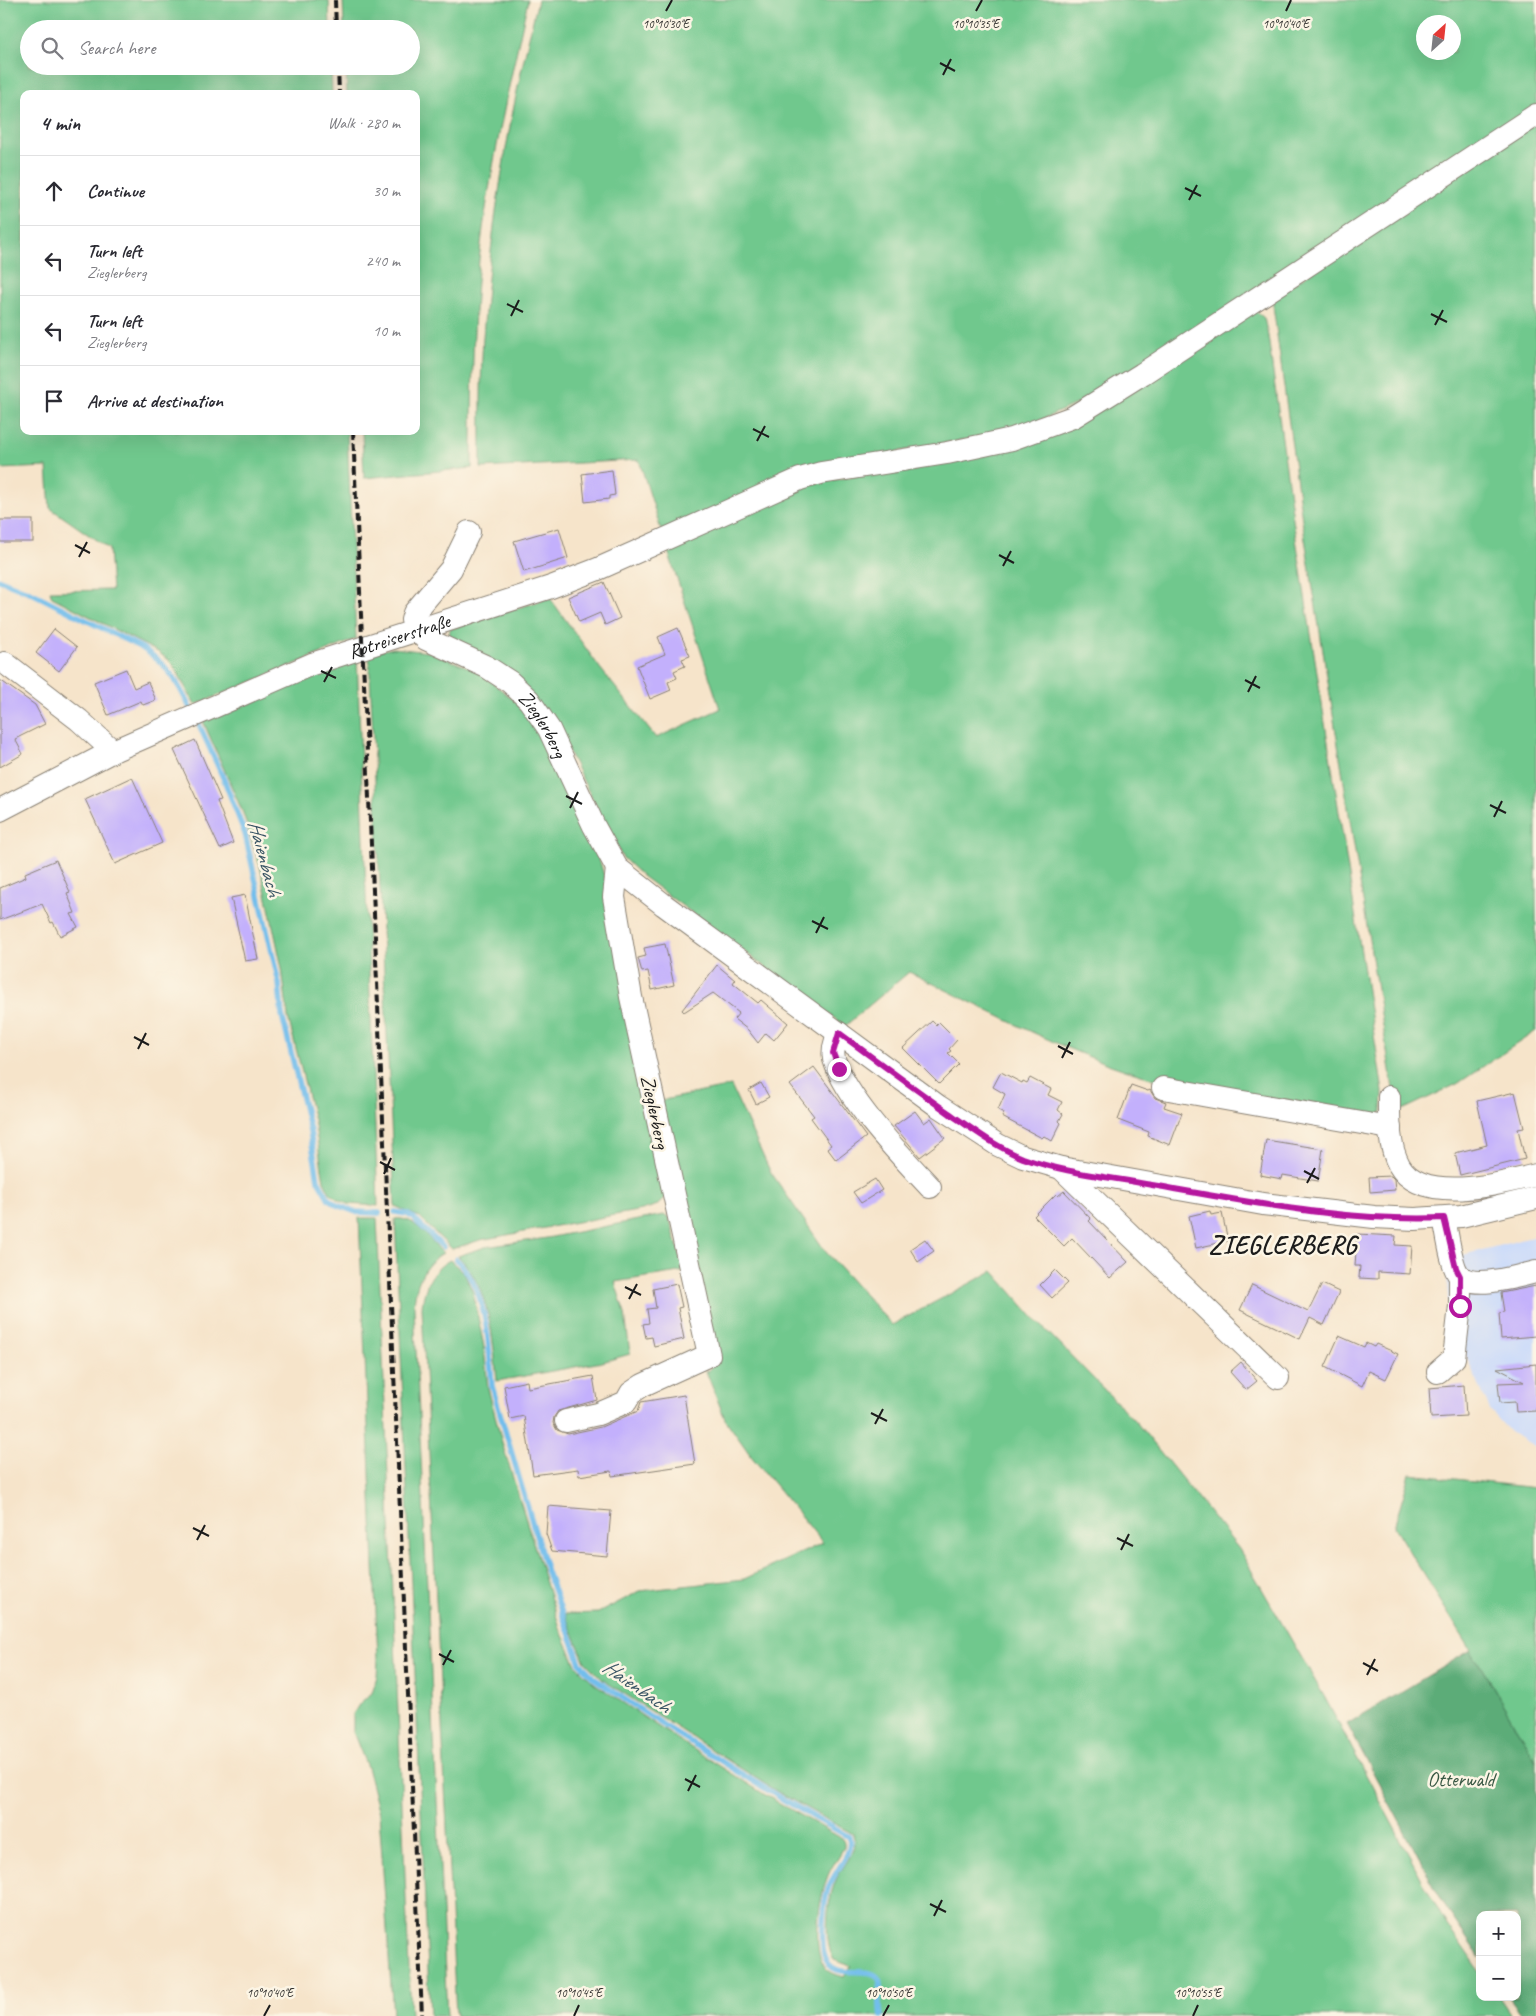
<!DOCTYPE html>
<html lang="en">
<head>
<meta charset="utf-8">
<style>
  :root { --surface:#fff; --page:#f7f7f7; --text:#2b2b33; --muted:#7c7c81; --line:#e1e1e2 }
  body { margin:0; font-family:Caveat,sans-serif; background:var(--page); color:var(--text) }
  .controls { position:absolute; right:15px; bottom:15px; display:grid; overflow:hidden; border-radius:10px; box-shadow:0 5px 20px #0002 }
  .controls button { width:45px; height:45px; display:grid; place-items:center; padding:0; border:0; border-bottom:1px solid var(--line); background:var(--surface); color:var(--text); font:25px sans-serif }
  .compass { position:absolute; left:1416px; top:15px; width:45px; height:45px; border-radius:50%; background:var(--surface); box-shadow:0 5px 20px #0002; rotate:27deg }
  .stop { position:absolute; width:15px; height:15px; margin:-11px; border:4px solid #b5179e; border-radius:50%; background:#fff }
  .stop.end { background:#b5179e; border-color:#fff; box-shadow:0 1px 5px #0008 }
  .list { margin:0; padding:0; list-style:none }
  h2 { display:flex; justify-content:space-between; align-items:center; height:65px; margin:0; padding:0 20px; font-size:21px }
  h2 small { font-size:16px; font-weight:400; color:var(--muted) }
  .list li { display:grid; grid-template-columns:32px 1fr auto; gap:15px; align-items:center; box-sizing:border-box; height:70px; padding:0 20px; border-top:1px solid var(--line) }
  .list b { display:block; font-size:19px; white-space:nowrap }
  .list p { margin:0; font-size:16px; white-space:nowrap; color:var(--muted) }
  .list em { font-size:16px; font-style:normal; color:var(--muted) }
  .icon { flex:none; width:28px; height:28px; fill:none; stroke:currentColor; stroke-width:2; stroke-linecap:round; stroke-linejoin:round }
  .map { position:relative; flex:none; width:1536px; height:2016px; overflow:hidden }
  .search { position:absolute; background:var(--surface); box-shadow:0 5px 20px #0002; left:20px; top:20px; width:400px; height:55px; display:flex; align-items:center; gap:12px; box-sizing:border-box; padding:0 18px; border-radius:28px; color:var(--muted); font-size:19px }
  .panel { position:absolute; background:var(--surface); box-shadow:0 5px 20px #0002; left:20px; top:90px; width:400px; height:345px; border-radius:10px }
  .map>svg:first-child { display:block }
  .built { fill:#ccdbf9 }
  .green { fill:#70c88d; stroke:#467254; fill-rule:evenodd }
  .forest { fill:#5cac78; stroke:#3c644a }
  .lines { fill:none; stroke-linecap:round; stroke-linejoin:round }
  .stream { stroke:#72beec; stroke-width:5.5 }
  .building { fill:#c3b0fc }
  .minor-casing { stroke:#898073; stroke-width:24 }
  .minor { stroke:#fff; stroke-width:22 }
  .rail { stroke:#1c1c1c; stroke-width:4; stroke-dasharray:8 4; stroke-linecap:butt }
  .route { stroke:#b5179e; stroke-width:6 }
  .ticks { fill:none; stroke:#1c1c1c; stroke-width:2 }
  .labels { text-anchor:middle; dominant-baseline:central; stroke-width:5; stroke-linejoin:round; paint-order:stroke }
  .street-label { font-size:20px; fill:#1c1c1c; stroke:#fcf5e5 }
  .park-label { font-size:20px; fill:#395844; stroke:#fcf5e5 }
  .water-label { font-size:21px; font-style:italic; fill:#3a5565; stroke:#fcf5e5 }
  .district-label { font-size:25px; font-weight:bold; letter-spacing:1px; fill:#1c1c1c; stroke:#fcf5e5 }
  .ticks-label { font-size:12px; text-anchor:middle; fill:#1c1c1c; stroke:#fcf5e5; stroke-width:5; stroke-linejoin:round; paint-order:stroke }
</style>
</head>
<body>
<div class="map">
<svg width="1536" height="2016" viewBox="0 0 1536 2016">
  <rect width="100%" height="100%" fill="#fcf5e5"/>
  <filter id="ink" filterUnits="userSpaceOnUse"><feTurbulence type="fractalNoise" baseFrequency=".02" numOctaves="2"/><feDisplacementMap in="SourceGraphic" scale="10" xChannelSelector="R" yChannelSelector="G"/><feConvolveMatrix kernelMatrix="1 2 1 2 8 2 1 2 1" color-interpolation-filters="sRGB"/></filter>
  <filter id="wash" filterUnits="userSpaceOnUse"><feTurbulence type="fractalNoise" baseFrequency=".0096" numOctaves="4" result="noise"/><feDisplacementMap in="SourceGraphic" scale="20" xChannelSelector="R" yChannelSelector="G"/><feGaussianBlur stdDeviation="1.12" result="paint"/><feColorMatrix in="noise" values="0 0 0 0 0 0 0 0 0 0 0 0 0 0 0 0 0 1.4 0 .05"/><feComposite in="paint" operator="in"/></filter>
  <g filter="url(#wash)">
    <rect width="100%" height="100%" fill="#f6e4ca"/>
    <polygon class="built" points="1536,1236 1536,1447 1510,1432 1490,1410 1460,1343 1448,1299 1447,1265 1463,1255"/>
    <g class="green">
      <polygon points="0,0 329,0 330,29 29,29 29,66 331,66 332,94 24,94 24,431 347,431 356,639 195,705 172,663 158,652 52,597 50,591 112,590 109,549 50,508 47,467 0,469"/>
      <path d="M343 0H528C509 86 489 172 479 260 472 329 472 399 472 468L364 478 362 431H416V94H347L346 66H411V29H344Z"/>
      <path d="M538 0H1536V108L1102 392 1019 430 828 464 662 533 639 460 481 468C481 420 480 372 484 324 492 214 511 107 538 0ZM1424 22H1454V52H1424Z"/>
      <polygon points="1536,123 1536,1031 1457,1084 1394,1114 1394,1095 1302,520 1272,298"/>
      <path d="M1255 310 1264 318 1268 336 1294 526 1383 1092 1382 1112 1372 1118C1295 1105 1215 1098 1141 1075 1061 1051 985 1008 909 972L845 1026 642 876 622 857 560 735 449 637 450 629 550 598 600 668 656 738 720 709 667 548 805 485 990 452Z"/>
      <polygon points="393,648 429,652 478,671 531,714 598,855 605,879 667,1196 658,1205 642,1210 480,1240 452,1249 419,1217 395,1206 369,653"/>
      <polygon points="357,657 378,1206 349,1204 339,1200 330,1193 324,1181 314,1120 288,1017 282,968 260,866 243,813 203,721"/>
      <path d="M731 1086 770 1171 826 1252 892 1325 993 1271 1036 1320 1136 1422 1239 1549 1325 1698 1442 1917 1480 1972V1997H1499L1512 2016H456L422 1307C424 1287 432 1269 450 1260L464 1273 473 1292 484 1347 488 1388 503 1446 561 1631 576 1665 594 1683 657 1726 767 1796 841 1838 844 1842V1847C840 1855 834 1863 830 1871 820 1891 811 1947 824 1966 829 1973 837 1975 844 1977L851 1966 834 1960C823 1942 827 1899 836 1880 843 1865 858 1852 853 1834L776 1791 603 1680 585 1662 565 1614 598 1613 640 1591 744 1579 823 1543 751 1456 725 1419 704 1366 708 1372 715 1360 659 1101Z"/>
      <path d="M663 1215 669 1217 685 1271 615 1282 625 1314 630 1354 602 1362 497 1381C493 1338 490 1288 458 1256L485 1247 547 1238Z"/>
      <polygon points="359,1218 377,1218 411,2016 393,2016 379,1813 367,1767 353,1732 353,1714 360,1703 372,1693 377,1676 378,1659"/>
      <path d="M395 1219C415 1216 430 1240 443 1253 423 1265 415 1284 414 1307L447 2016H430Z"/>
      <polygon points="1410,1474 1536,1488 1536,1761 1471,1650 1394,1527"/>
    </g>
    <polygon class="forest" points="1471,1650 1536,1761 1536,2016 1523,2016 1509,1997 1517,1997 1517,1915 1480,1915 1480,1958 1446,1908 1347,1724"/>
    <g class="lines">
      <g class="stream">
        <path d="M0 580 32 593 142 648C171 667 177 682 192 712"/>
        <polyline points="197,720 225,782 245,834 279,983 282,1015 310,1131 318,1180 329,1199 337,1205 356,1212 379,1213"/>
        <polyline points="395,1212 407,1214 412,1217 443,1247"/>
        <path d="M456 1259C488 1290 489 1344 492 1386L546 1569 580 1663 595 1679 660 1723 779 1797 849 1837C854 1854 832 1874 828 1889 823 1904 821 1939 824 1954 832 1985 869 1962 879 1979 882 1985 878 2005 881 2016"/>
      </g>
    </g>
    <g id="blocks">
      <g class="building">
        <polygon points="612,470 615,495 609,496 609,499 585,502 582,474"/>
        <rect x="0" y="520" width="33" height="22"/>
        <polygon points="559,528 568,558 524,572 514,541"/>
        <polygon points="604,582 620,618 605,625 600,613 579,622 568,597"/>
        <polygon points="678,628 690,656 682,659 685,666 674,671 677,678 668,682 671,690 650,699 637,666 665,654 658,637"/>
        <polygon points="54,629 77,647 59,671 36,653"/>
        <polygon points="126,669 134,688 148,682 156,700 143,705 141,701 108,715 94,682"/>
        <polygon points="0,680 35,705 45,724 15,739 23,754 0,767"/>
        <polygon points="195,740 221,800 217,801 233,843 220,849 174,750"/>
        <polygon points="132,777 162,843 115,864 85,799"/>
        <polygon points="56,860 70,892 67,893 75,913 71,914 78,927 60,936 53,922 51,923 42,904 0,920 0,888 26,877 25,873"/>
        <polygon points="245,895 258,959 245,961 231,898"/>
        <polygon points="665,944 674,985 652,990 648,971 642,972 638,958 646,956 644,948"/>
        <polygon points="717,965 735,980 733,983 758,1003 761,1000 788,1023 774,1040 766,1033 758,1043 748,1030 734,1019 739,1013 713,993 684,1012 682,1010"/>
        <polygon points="932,1021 936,1025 939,1022 957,1040 949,1049 951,1051 948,1053 959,1064 939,1084 903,1048"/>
        <polygon points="814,1067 866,1137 836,1160 827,1148 831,1145 811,1118 814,1116 790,1085"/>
        <polygon points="1001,1072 1022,1083 1023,1081 1027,1083 1030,1078 1051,1089 1048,1095 1062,1102 1058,1110 1063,1114 1059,1121 1061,1123 1052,1141 1044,1136 1042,1138 1002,1117 1004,1113 998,1110 1005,1094 993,1087"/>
        <polygon points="761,1083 769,1097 756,1104 749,1090"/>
        <polygon points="1131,1085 1148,1091 1150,1090 1155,1098 1166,1102 1164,1107 1182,1113 1170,1145 1148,1136 1149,1132 1118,1120"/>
        <polygon points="1515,1092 1524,1128 1518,1129 1525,1159 1460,1175 1455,1153 1487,1145 1477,1101"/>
        <polygon points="915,1111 924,1123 931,1118 945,1138 920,1157 894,1126"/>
        <polygon points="1266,1140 1323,1149 1318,1181 1283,1175 1282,1179 1260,1175"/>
        <polygon points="1391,1176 1394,1179 1395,1190 1370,1192 1369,1177"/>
        <polygon points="875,1179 882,1190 861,1203 853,1192"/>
        <polygon points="1064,1191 1091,1219 1089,1221 1128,1262 1110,1278 1072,1238 1064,1246 1034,1216 1056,1194 1058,1196"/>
        <polygon points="1210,1211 1211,1215 1222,1213 1228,1241 1196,1248 1189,1216"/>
        <polygon points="1357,1234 1396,1236 1395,1245 1412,1246 1410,1274 1378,1272 1378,1279 1359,1278 1360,1266 1355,1266"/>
        <polygon points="925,1239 934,1251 918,1262 910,1249"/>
        <polygon points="1055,1270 1068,1283 1052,1298 1040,1285"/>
        <polygon points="677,1284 682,1307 678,1308 684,1339 654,1346 652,1337 646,1338 643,1324 649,1323 647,1309 656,1308 653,1289"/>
        <polygon points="1322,1284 1339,1292 1324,1325 1310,1318 1300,1339 1240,1310 1252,1285 1308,1312"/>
        <polygon points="1536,1286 1536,1336 1501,1339 1499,1313 1504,1312 1501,1293"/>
        <polygon points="1339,1336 1364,1347 1366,1343 1374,1347 1376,1344 1398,1354 1386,1379 1369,1371 1362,1386 1325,1367"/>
        <polygon points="1241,1362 1257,1381 1246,1390 1230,1372"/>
        <polygon points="1536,1364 1536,1411 1516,1412 1515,1402 1500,1403 1498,1383 1524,1382 1497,1368"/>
        <polygon points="593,1376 597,1400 558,1411 554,1417 553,1423 557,1430 568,1434 601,1427 638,1411 641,1402 684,1395 695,1464 612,1476 611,1471 579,1476 578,1469 533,1475 524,1416 510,1419 504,1386 527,1381 528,1388"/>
        <polygon points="1464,1385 1466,1416 1431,1418 1429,1388"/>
        <polygon points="548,1506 611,1511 607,1556 552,1551 546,1534"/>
      </g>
    </g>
  </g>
  <g filter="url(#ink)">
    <use href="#blocks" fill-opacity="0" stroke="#898073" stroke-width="1"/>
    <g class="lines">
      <g class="minor-casing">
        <g id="minor">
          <path id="s1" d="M469 532 451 569 414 613 412 620 416 630 426 639 487 667 510 682 529 700 549 729 594 826 617 868 664 905 938 1106 998 1145 1023 1157 1061 1168 1263 1204 1374 1217 1415 1219 1461 1216 1536 1198"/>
          <polyline points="5,663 79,720 113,751"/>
          <path id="s2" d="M0 810 113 751 312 664 551 587 598 569 800 479 821 473 947 453 1012 439 1073 417 1142 374 1536 115"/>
          <path d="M839 1033C835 1041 832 1050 834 1059 846 1099 901 1156 930 1187"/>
          <polyline points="1163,1088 1390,1128"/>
          <path d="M1389 1097C1389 1118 1388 1145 1399 1165 1421 1205 1501 1184 1536 1175"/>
          <polyline points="1061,1168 1278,1378"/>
          <path d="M1444 1218C1447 1231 1451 1266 1459 1275 1473 1290 1519 1276 1536 1272"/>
          <polyline points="1438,1372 1454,1358 1460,1306 1460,1276"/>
          <polyline points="566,1421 598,1414 626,1402 631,1393 643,1385 709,1355 631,997 614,897 617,868"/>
        </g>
      </g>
      <use href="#minor" class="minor"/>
      <g class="rail">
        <polyline points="335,0 336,29"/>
        <polyline points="338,66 339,94"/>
        <polyline points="353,431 422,2016"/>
      </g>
    </g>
  </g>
  <g class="lines" filter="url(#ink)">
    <path class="route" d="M839 1069 833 1053 839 1033C876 1060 912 1087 949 1113 972 1129 996 1147 1023 1158 1064 1173 1110 1177 1152 1185 1249 1202 1346 1222 1444 1218L1456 1268 1460 1276V1306"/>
  </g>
  <path class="ticks" d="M666 11 672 0M976 11 982 0M1286 11 1291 0M940 63 955 71M943 75 951 59M1185 188 1201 196M1189 200 1197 185M507 304 523 312M1431 314 1447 322M511 316 519 300M1435 325 1443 310M753 429 769 437M757 441 765 426M75 545 90 553M999 555 1014 563M79 557 87 542M1003 566 1011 551M321 671 336 678M1245 680 1260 688M324 682 332 667M1248 692 1256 676M566 796 582 804M1490 805 1506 813M570 808 578 792M1494 817 1502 801M812 921 828 929M816 933 824 917M134 1037 149 1045M1058 1046 1073 1054M138 1049 146 1033M1062 1058 1070 1042M380 1162 395 1170M1304 1171 1319 1179M384 1174 391 1158M1307 1183 1315 1168M625 1287 641 1295M629 1299 637 1284M871 1413 887 1421M875 1424 883 1409M193 1528 209 1536M1117 1538 1133 1546M197 1540 205 1525M1121 1550 1129 1534M439 1654 454 1662M1363 1663 1378 1671M443 1665 451 1650M1367 1675 1375 1659M685 1779 700 1787M688 1791 696 1775M930 1904 946 1912M934 1916 942 1900M264 2016 270 2005M574 2016 579 2005M883 2016 889 2005M1193 2016 1198 2005"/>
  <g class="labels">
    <g class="street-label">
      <text stroke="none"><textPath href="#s2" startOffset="436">Rotreiserstraße</textPath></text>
      <text stroke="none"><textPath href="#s1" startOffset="279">Zieglerberg</textPath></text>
      <text transform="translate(655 1112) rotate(78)">Zieglerberg</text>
    </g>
    <g class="park-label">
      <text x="1461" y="1779">Otterwald</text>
    </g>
    <g class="water-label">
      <text transform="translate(265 858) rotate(75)">Haienbach</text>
      <text transform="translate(637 1686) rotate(35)">Haienbach</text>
    </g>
    <g class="district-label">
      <text x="1283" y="1245">ZIEGLERBERG</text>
    </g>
  </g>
  <g class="ticks-label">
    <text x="666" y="28">10°10'30"E</text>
    <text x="976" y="28">10°10'35"E</text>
    <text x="1286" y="28">10°10'40"E</text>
    <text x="270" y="1997">10°10'40"E</text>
    <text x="579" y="1997">10°10'45"E</text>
    <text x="889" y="1997">10°10'50"E</text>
    <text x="1198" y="1997">10°10'55"E</text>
  </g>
</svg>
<div class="controls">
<button>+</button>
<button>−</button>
</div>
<svg class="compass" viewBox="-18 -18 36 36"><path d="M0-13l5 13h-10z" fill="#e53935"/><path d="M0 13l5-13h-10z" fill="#7c7c81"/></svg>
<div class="stop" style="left:1460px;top:1306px"></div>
<div class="stop end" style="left:839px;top:1069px"></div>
<div class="search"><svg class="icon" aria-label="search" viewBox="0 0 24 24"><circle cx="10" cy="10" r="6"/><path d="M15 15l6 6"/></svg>Search here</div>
<section class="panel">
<h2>4 min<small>Walk · 280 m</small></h2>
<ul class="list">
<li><svg class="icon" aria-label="ahead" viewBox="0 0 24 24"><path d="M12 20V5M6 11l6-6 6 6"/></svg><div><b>Continue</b></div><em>30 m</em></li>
<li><svg class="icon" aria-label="left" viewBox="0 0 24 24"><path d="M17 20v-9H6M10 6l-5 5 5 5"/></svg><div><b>Turn left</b><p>Zieglerberg</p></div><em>240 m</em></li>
<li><svg class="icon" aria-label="left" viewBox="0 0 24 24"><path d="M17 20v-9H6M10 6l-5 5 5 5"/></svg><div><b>Turn left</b><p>Zieglerberg</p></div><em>10 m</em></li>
<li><svg class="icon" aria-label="arrive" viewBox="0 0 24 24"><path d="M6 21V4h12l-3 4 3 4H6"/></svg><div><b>Arrive at destination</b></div></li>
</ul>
</section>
</div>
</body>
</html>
